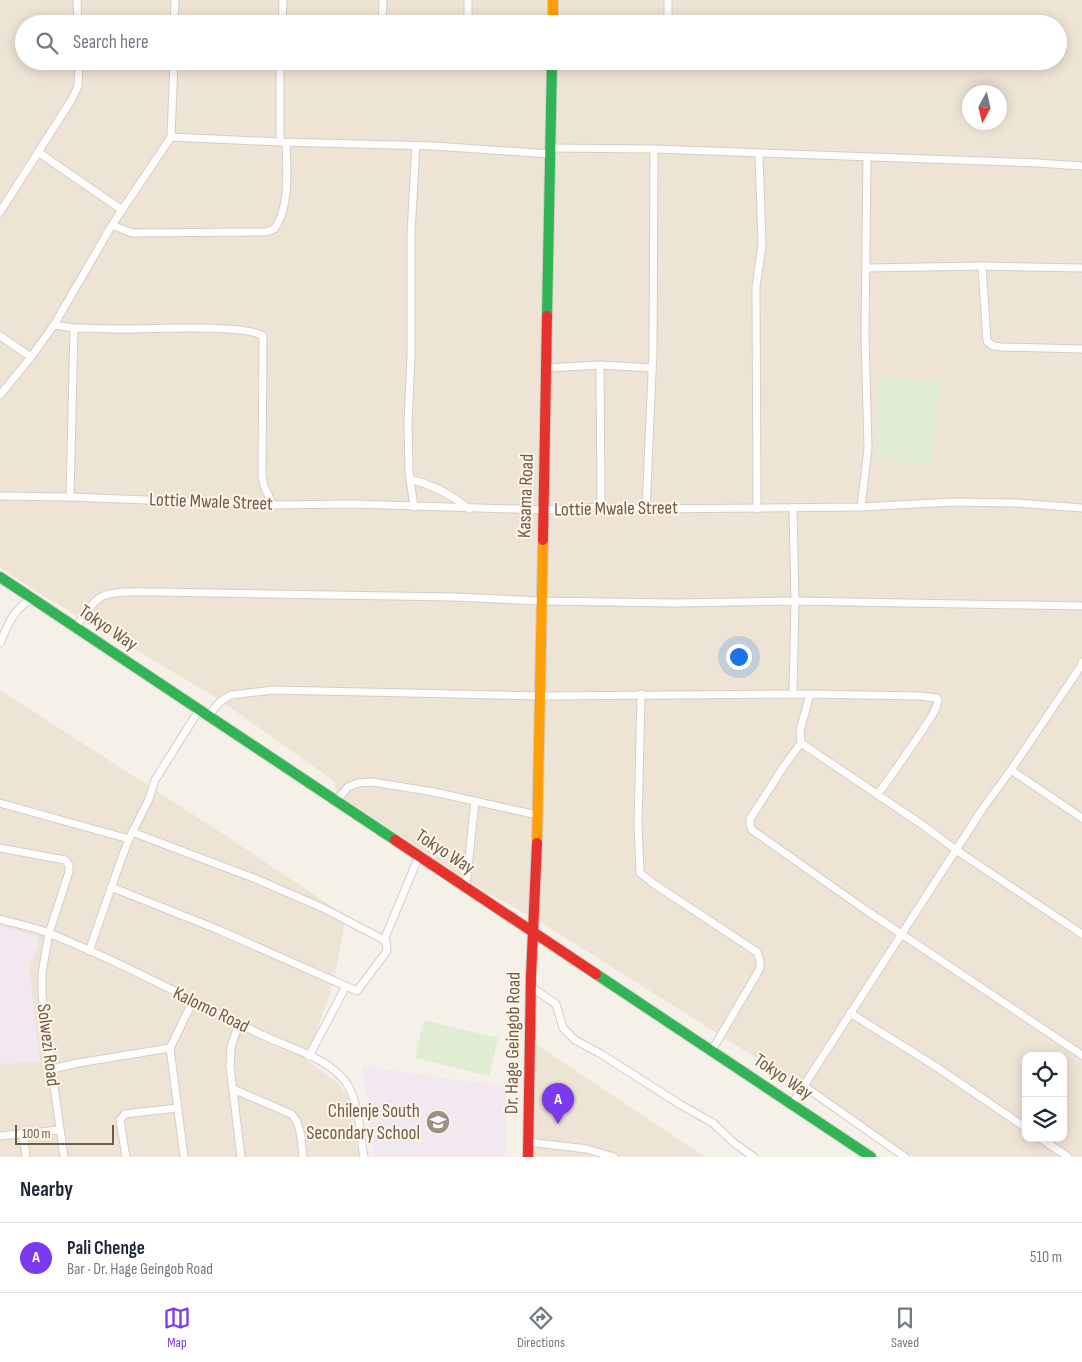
<!DOCTYPE html>
<html lang="en">
<head>
<meta charset="utf-8">
<style>
  :root { --surface:#fff; --page:#f2f2f3; --text:#1f2937; --muted:#747a83; --line:#e0e1e3; --accent:#7c3aed }
  body { margin:0; font-family:"Sofia Sans Condensed",sans-serif; background:var(--page); color:var(--text) }
  .controls { position:absolute; right:15px; bottom:15px; display:grid; overflow:hidden; border-radius:10px; box-shadow:0 2px 12px #0003 }
  .controls button { width:45px; height:45px; display:grid; place-items:center; padding:0; border:0; border-bottom:1px solid var(--line); background:var(--surface); color:var(--text); font:25px sans-serif }
  .compass { position:absolute; left:962px; top:85px; width:45px; height:45px; border-radius:50%; background:var(--surface); box-shadow:0 2px 12px #0003; rotate:188deg }
  .scale { position:absolute; left:15px; bottom:12px; width:99px; box-sizing:border-box; padding-left:5px; border:2px solid #715a4b; border-top:0; font-size:14px; line-height:18px; white-space:nowrap; color:#715a4b; -webkit-text-stroke:4px #fef6e9; paint-order:stroke }
  .you { position:absolute; left:738px; top:656px; width:18px; height:18px; margin:-12px; border:4px solid #fff; border-radius:50%; background:#1a73e8; box-shadow:0 0 0 8px #1a73e833 }
  .badge { display:grid; place-items:center; width:32px; height:32px; border-radius:50%; background:var(--accent); color:#fff; font-size:16px; font-weight:700 }
  .pin { position:absolute; translate:-50% -41px; filter:drop-shadow(0 1px 2px #0008) }
  .pin::after { content:''; position:absolute; top:26px; width:18px; height:15px; background:inherit; clip-path:polygon(0 0,100% 0,50% 100%) }
  .list { margin:0; padding:0; list-style:none }
  h2 { display:flex; justify-content:space-between; align-items:center; height:65px; margin:0; padding:0 20px; font-size:21px }
  h2 small { font-size:16px; font-weight:400; color:var(--muted) }
  .list li { display:grid; grid-template-columns:32px 1fr auto; gap:15px; align-items:center; box-sizing:border-box; height:70px; padding:0 20px; border-top:1px solid var(--line) }
  .list b { display:block; font-size:19px; white-space:nowrap }
  .list p { margin:0; font-size:16px; white-space:nowrap; color:var(--muted) }
  .list em { font-size:16px; font-style:normal; color:var(--muted) }
  .icon { flex:none; width:28px; height:28px; fill:none; stroke:currentColor; stroke-width:2; stroke-linecap:round; stroke-linejoin:round }
  .map { position:relative; flex:none; width:1082px; height:1157px; overflow:hidden }
  .search { position:absolute; background:var(--surface); box-shadow:0 2px 12px #0003; left:15px; right:15px; top:15px; height:55px; display:flex; align-items:center; gap:12px; box-sizing:border-box; padding:0 18px; border-radius:28px; color:var(--muted); font-size:19px }
  .sheet { height:135px; background:var(--surface) }
  nav { display:flex; justify-content:space-around; align-items:center; box-sizing:border-box; height:70px; border-top:1px solid var(--line); background:var(--surface); font-size:14px; color:var(--muted) }
  nav a { display:grid; justify-items:center; gap:2px }
  nav .on { color:var(--accent) }
  .map>svg:first-child { display:block }
  .residential { fill:#eee4d6; fill-rule:evenodd }
  .education { fill:#f2e8f0 }
  .park { fill:#e1ecd4 }
  .lines { fill:none; stroke-linecap:round; stroke-linejoin:round }
  .street-casing { stroke:#d4cec7; stroke-width:9 }
  .fast-casing { stroke:#d4cdc5; stroke-width:12 }
  .slow-casing { stroke:#d4cdc5; stroke-width:12 }
  .jam-casing { stroke:#d4cdc5; stroke-width:12 }
  .street { stroke:#fefdfc; stroke-width:7 }
  .fast { stroke:#30b455; stroke-width:10 }
  .slow { stroke:#ff9f0a; stroke-width:10 }
  .jam { stroke:#e5322d; stroke-width:10 }
  .labels { text-anchor:middle; dominant-baseline:central; stroke-width:4; stroke-linejoin:round; paint-order:stroke }
  .street-label { font-size:19px; fill:#715a4b; stroke:#fef6e9 }
  .poi-label { font-size:19px; fill:#715a4b; stroke:#fef6e9; text-anchor:end }
</style>
</head>
<body>
<div class="map">
<svg width="1082" height="1157" viewBox="0 0 1082 1157">
  <rect width="100%" height="100%" fill="#f5f1e8"/>
  <g class="residential">
    <path d="M0 0H1082V1157H913L539 921 477 887 336 793 334 781 217 698 37 592 0 567ZM24 24H1058V61H24ZM970 92H1000V122H970ZM1026 1056H1063V1138H1026Z"/>
    <polygon points="0,690 214,828 346,916 333,985 306,1060 338,1083 348,1097 359,1157 0,1157"/>
    <polygon points="534,1043 705,1157 533,1157"/>
  </g>
  <g class="education">
    <polygon points="0,926 36,936 39,944 29,967 40,1062 0,1064"/>
    <polygon points="362,1066 508,1087 505,1157 375,1157"/>
  </g>
  <g class="park">
    <polygon points="877,376 940,382 932,465 878,461"/>
    <polygon points="424,1020 498,1038 489,1076 415,1058"/>
  </g>
  <g class="lines">
    <g class="street-casing">
      <g id="street">
        <polyline points="77,0 78,24"/>
        <polyline points="174,24 175,0"/>
        <polyline points="282,24 283,0"/>
        <polyline points="382,24 383,0"/>
        <polyline points="468,24 468,0"/>
        <polyline points="668,24 668,0"/>
        <polyline points="492,61 552,65"/>
        <polyline points="171,137 280,142 434,146 550,154"/>
        <polyline points="280,142 280,61"/>
        <polyline points="550,148 654,149 1038,163 1082,166"/>
        <polyline points="38,152 122,210"/>
        <polyline points="0,212 72,99 78,86 79,61"/>
        <path d="M112 225 132 233 266 232 274 229C290 209 287 167 286 143"/>
        <polyline points="982,266 987,341 993,346 1002,347 1082,349"/>
        <polyline points="866,268 982,266 1082,268"/>
        <polyline points="54,325 74,328 70,497"/>
        <path d="M74 328C90 328 105 329 121 329 146 329 246 324 263 336L262 476 264 486 273 505"/>
        <polyline points="0,336 31,357"/>
        <polyline points="600,365 601,507"/>
        <polyline points="546,368 600,365 652,368"/>
        <polyline points="0,395 31,357 54,325 112,225 171,137 174,61"/>
        <path d="M410 479C433 485 451 494 469 509"/>
        <polyline points="0,496 70,497 273,505 353,504 544,510 601,507 646,509 861,507 953,502 1016,503 1082,508"/>
        <polyline points="414,507 409,472 408,424 411,356 411,233 416,145"/>
        <polyline points="861,507 868,448 865,335 867,157"/>
        <polyline points="646,509 653,351 654,149"/>
        <polyline points="757,509 756,287 762,245 759,153"/>
        <path d="M75 628C82 618 90 604 101 597 114 590 141 592 156 592L454 597 540 601 676 603 795 601 1082 606"/>
        <path d="M0 643C8 625 14 607 33 599"/>
        <path d="M641 694 638 825 640 873 654 884 757 952C760 960 762 964 758 972L712 1050"/>
        <polyline points="793,694 795,601 793,508"/>
        <polyline points="810,694 800,731 801,743 784,766 750,819 750,825 752,830 867,911 1082,1055"/>
        <path d="M209 716C215 707 221 699 231 695L274 690 540 696 810 694 920 696 937 698 938 700C937 711 928 721 922 731 907 753 893 774 877 795"/>
        <polyline points="801,743 924,826 956,850 1082,934"/>
        <polyline points="1011,770 1082,818"/>
        <polyline points="337,800 348,787 358,783 372,782 434,792 537,815"/>
        <polyline points="0,803 129,839"/>
        <polyline points="0,848 65,860 69,865 69,872 49,933 42,973 42,993 45,1022 64,1157"/>
        <polyline points="466,886 475,801"/>
        <polyline points="111,887 219,930 357,991 387,951 386,941 323,908 256,879 132,832"/>
        <path d="M0 919C17 924 35 927 51 934 123 963 193 1001 262 1035 289 1048 330 1058 347 1084 359 1102 360 1135 364 1157"/>
        <polyline points="384,940 419,856"/>
        <polyline points="89,951 121,860 129,839 149,799 155,780 199,710"/>
        <polyline points="531,987 556,1004 563,1028 575,1040 601,1054 681,1105 713,1123 734,1143 754,1157"/>
        <polyline points="850,1013 935,1066 1026,1128"/>
        <polyline points="239,1023 231,1047 230,1066 241,1157"/>
        <polyline points="309,1056 346,986"/>
        <polyline points="52,1069 78,1063 170,1048"/>
        <polyline points="804,1086 905,1157"/>
        <path d="M233 1089 291 1114C302 1124 301 1142 303 1157"/>
        <polyline points="792,1104 983,808 1011,770 1081,666 1082,662"/>
        <polyline points="23,1133 26,1157"/>
        <polyline points="0,1136 59,1130"/>
        <polyline points="1040,1138 1068,1157"/>
        <polyline points="528,1142 587,1149 614,1157"/>
        <polyline points="126,1157 120,1120 125,1114 177,1108"/>
        <polyline points="184,1157 170,1048 193,1001"/>
      </g>
    </g>
    <g class="fast-casing">
      <g id="fast">
        <polyline points="547,316 552,61"/>
        <polyline points="0,577 395,840"/>
        <polyline points="596,974 871,1157"/>
      </g>
    </g>
    <g class="slow-casing">
      <g id="slow">
        <polyline points="553,0 553,24"/>
        <polyline points="537,843 543,540"/>
      </g>
    </g>
    <g class="jam-casing">
      <g id="jam">
        <polyline points="543,540 547,316"/>
        <polyline points="395,840 596,974"/>
        <polyline points="528,1157 531,976 537,843"/>
      </g>
    </g>
    <use href="#street" class="street"/>
    <use href="#fast" class="fast"/>
    <use href="#slow" class="slow"/>
    <use href="#jam" class="jam"/>
  </g>
  <defs>
    <g id="school-disc" transform="scale(1.25)"><circle r="9.5" fill="#9f8f82" stroke="#fef6e9"/><path d="M0-5L7-2L0 1L-7-2ZM-4 1L0 2.5L4 1V4Q0 6-4 4Z" fill="#fff"/></g>
  </defs>
  <g fill-rule="evenodd">
    <use href="#school-disc" x="438" y="1122"/>
  </g>
  <g class="labels">
    <g class="street-label">
      <text transform="translate(526 496) rotate(-88)">Kasama Road</text>
      <text transform="translate(211 502) rotate(2)">Lottie Mwale Street</text>
      <text transform="translate(616 509) rotate(-1)">Lottie Mwale Street</text>
      <text transform="translate(108 628) rotate(34)">Tokyo Way</text>
      <text transform="translate(445 852) rotate(33)">Tokyo Way</text>
      <text transform="translate(211 1010) rotate(26)">Kalomo Road</text>
      <text transform="translate(513 1043) rotate(-89)">Dr. Hage Geingob Road</text>
      <text transform="translate(48 1045) rotate(83)">Solwezi Road</text>
      <text transform="translate(783 1077) rotate(34)">Tokyo Way</text>
    </g>
    <g class="poi-label">
      <text x="420" y="1111">Chilenje South<tspan x="420" dy="22">Secondary School</tspan></text>
    </g>
  </g>
</svg>
<div class="controls">
<button><svg class="icon" aria-label="locate" viewBox="0 0 24 24"><circle cx="12" cy="12" r="6"/><path d="M12 2v4M12 18v4M2 12h4M18 12h4"/></svg></button>
<button><svg class="icon" aria-label="layers" viewBox="0 0 24 24"><path d="M12 4l9 5-9 5-9-5zM3 14l9 5 9-5"/></svg></button>
</div>
<svg class="compass" viewBox="-18 -18 36 36"><path d="M0-13l5 13h-10z" fill="#e53935"/><path d="M0 13l5-13h-10z" fill="#747a83"/></svg>
<div class="scale">100 m</div>
<div class="you"></div>
<div class="pin badge" style="left:558px;top:1124px">A</div>
<div class="search"><svg class="icon" aria-label="search" viewBox="0 0 24 24"><circle cx="10" cy="10" r="6"/><path d="M15 15l6 6"/></svg>Search here</div>
</div>
<section class="sheet">
<h2>Nearby<small></small></h2>
<ul class="list">
<li><span class="badge">A</span><div><b>Pali Chenge</b><p>Bar · Dr. Hage Geingob Road</p></div><em>510 m</em></li>
</ul>
</section>
<nav>
<a class="on"><svg class="icon" aria-label="map" viewBox="0 0 24 24"><path d="M3 6l6-2 6 2 6-2v14l-6 2-6-2-6 2zM9 4v14M15 6v14"/></svg>Map</a>
<a><svg class="icon" aria-label="directions" viewBox="0 0 24 24"><path d="M12 3l9 9-9 9-9-9zM9 14v-3h6M13 9l2 2-2 2"/></svg>Directions</a>
<a><svg class="icon" aria-label="saved" viewBox="0 0 24 24"><path d="M7 4h10v16l-5-4-5 4z"/></svg>Saved</a>
</nav>
</body>
</html>
